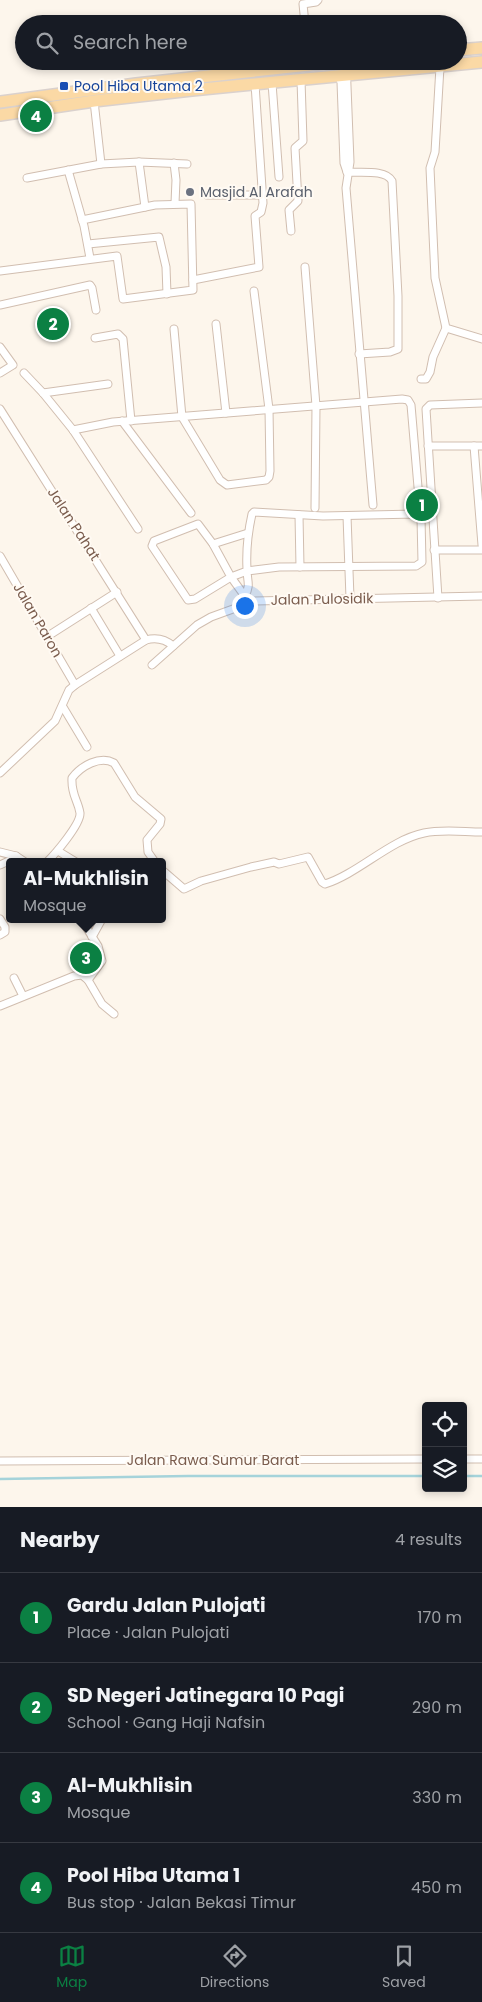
<!DOCTYPE html>
<html lang="en">
<head>
<meta charset="utf-8">
<style>
  :root { --surface:#171b24; --page:#20242c; --text:#f1f3f6; --muted:#9ea1a6; --line:#363941; --accent:#0b8043 }
  body { margin:0; font-family:Poppins,sans-serif; background:var(--page); color:var(--text) }
  .controls { position:absolute; right:15px; bottom:15px; display:grid; overflow:hidden; border-radius:5px; box-shadow:0 2px 8px #0003 }
  .controls button { width:45px; height:45px; display:grid; place-items:center; padding:0; border:0; border-bottom:1px solid var(--line); background:var(--surface); color:var(--text); font:25px sans-serif }
  .you { position:absolute; left:244px; top:605px; width:18px; height:18px; margin:-12px; border:4px solid #fff; border-radius:50%; background:#1a73e8; box-shadow:0 0 0 8px #1a73e833 }
  .badge { display:grid; place-items:center; width:32px; height:32px; border-radius:50%; background:var(--accent); color:#fff; font-size:16px; font-weight:700 }
  .pin { position:absolute; translate:-50% -50%; border:2px solid #fff; box-shadow:0 1px 5px #0006 }
  .popup { position:absolute; left:6px; top:858px; width:160px; height:65px; box-sizing:border-box; display:grid; place-content:center; border-radius:5px; background:var(--surface); filter:drop-shadow(0 1px 4px #0005); font-size:16px; white-space:nowrap; color:var(--muted) }
  .popup b { font-size:19px; color:var(--text) }
  .popup::after { content:''; position:absolute; left:50%; top:100%; margin-left:-10px; border:10px solid transparent; border-top-color:var(--surface) }
  .list { margin:0; padding:0; list-style:none }
  h2 { display:flex; justify-content:space-between; align-items:center; height:65px; margin:0; padding:0 20px; font-size:21px }
  h2 small { font-size:16px; font-weight:400; color:var(--muted) }
  .list li { display:grid; grid-template-columns:32px 1fr auto; gap:15px; align-items:center; box-sizing:border-box; height:90px; padding:0 20px; border-top:1px solid var(--line) }
  .list b { display:block; font-size:19px; white-space:nowrap }
  .list p { margin:0; font-size:16px; white-space:nowrap; color:var(--muted) }
  .list em { font-size:16px; font-style:normal; color:var(--muted) }
  .icon { flex:none; width:28px; height:28px; fill:none; stroke:currentColor; stroke-width:2; stroke-linecap:round; stroke-linejoin:round }
  .map { position:relative; flex:none; width:482px; height:1507px; overflow:hidden }
  .search { position:absolute; background:var(--surface); box-shadow:0 2px 8px #0003; left:15px; right:15px; top:15px; height:55px; display:flex; align-items:center; gap:12px; box-sizing:border-box; padding:0 18px; border-radius:28px; color:var(--muted); font-size:19px }
  .sheet { height:425px; background:var(--surface) }
  nav { display:flex; justify-content:space-around; align-items:center; box-sizing:border-box; height:70px; border-top:1px solid var(--line); background:var(--surface); font-size:14px; color:var(--muted) }
  nav a { display:grid; justify-items:center; gap:2px }
  nav .on { color:var(--accent) }
  .map>svg:first-child { display:block }
  .lines { fill:none; stroke-linecap:round; stroke-linejoin:round }
  .stream { stroke:#a5d3da; stroke-width:2.5 }
  .street-casing { stroke:#d1beb0; stroke-width:9 }
  .primary-casing { stroke:#dad1cd; stroke-width:14 }
  .street { stroke:#fff; stroke-width:7 }
  .primary { stroke:#fbd9a5; stroke-width:11 }
  .transit-dot { fill:#1a4fb4; stroke:#fffaf3; stroke-width:2 }
  .worship-dot { fill:#6b7280; stroke:#fffaf3; stroke-width:2 }
  .labels { text-anchor:middle; dominant-baseline:central; stroke-width:4; stroke-linejoin:round; paint-order:stroke }
  .transit-label { font-size:14px; fill:#164399; stroke:#fffaf3; text-anchor:start }
  .worship-label { font-size:14px; fill:#5b616d; stroke:#fffaf3; text-anchor:start }
  .street-label { font-size:14px; fill:#7a5c4d; stroke:#fffaf3 }
</style>
</head>
<body>
<div class="map">
<svg width="482" height="1507" viewBox="0 0 482 1507">
  <rect width="100%" height="100%" fill="#fdf6ec"/>
  <g class="lines">
    <g class="stream">
      <polyline points="463,1476 482,1476"/>
      <polyline points="0,1479 188,1476 426,1476"/>
    </g>
    <g class="street-casing">
      <g id="street">
        <polyline points="305,24 303,4 316,2 318,0"/>
        <polyline points="241,61 242,72"/>
        <polyline points="346,61 350,162 346,188 373,505"/>
        <polyline points="440,67 435,152 430,168 435,278 446,328 482,339"/>
        <polyline points="338,76 341,82 344,163 347,172"/>
        <polyline points="272,83 279,177"/>
        <polyline points="94,101 101,164"/>
        <polyline points="139,162 145,207"/>
        <polyline points="174,163 176,180 175,203"/>
        <polyline points="68,170 84,226 90,258"/>
        <path d="M347 172C360 173 386 169 392 181L398 296V349L390 352 359 354"/>
        <polyline points="27,178 101,164 139,162 187,164"/>
        <polyline points="207,195 262,195"/>
        <polyline points="291,231 289,210 298,201 295,148 303,141 301,80"/>
        <polyline points="88,244 159,237 166,267 167,294"/>
        <polyline points="305,267 316,406 315,508"/>
        <polyline points="0,271 117,256 123,299 193,290 191,204 155,205 82,220"/>
        <polyline points="193,280 259,267 255,216 261,212 263,203 255,84"/>
        <polyline points="0,305 90,285 92,288 96,310"/>
        <polyline points="216,324 226,413"/>
        <polyline points="174,329 182,417 220,480 227,485 266,480 269,477 270,471 269,409 254,291"/>
        <polyline points="95,338 118,334 123,339 131,421"/>
        <polyline points="0,347 13,365 0,373"/>
        <polyline points="24,373 43,393 73,430 138,529"/>
        <polyline points="421,379 426,379 430,372 433,357 446,328"/>
        <polyline points="43,393 108,384"/>
        <polyline points="0,409 146,640"/>
        <polyline points="122,421 191,513"/>
        <polyline points="73,430 113,422 402,399 408,400 411,405 418,487"/>
        <polyline points="428,446 482,446"/>
        <polyline points="474,446 482,545"/>
        <polyline points="299,515 300,567"/>
        <polyline points="347,516 350,598"/>
        <polyline points="213,544 248,533"/>
        <polyline points="434,550 482,550"/>
        <polyline points="0,556 75,685"/>
        <path d="M245 596C251 584 247 582 247 569 246 551 248 532 252 514L254 512 323 516 416 514 421 518 422 562 416 566 279 567 247 571 231 577 213 544 198 524 154 541 152 546 188 600 195 599 231 577 249 602"/>
        <polyline points="438,598 426,409 430,405 482,403"/>
        <polyline points="91,608 120,656"/>
        <polyline points="48,636 117,592"/>
        <polyline points="152,665 197,625 211,617 255,601 482,596"/>
        <polyline points="63,707 87,747"/>
        <path d="M0 773 55 721 69 690 75 685 146 640C157 637 165 639 173 646"/>
        <polyline points="58,851 76,862"/>
        <polyline points="0,852 16,856 25,862"/>
        <path d="M47 862C55 854 81 824 80 813 78 800 71 795 72 778 81 766 100 755 114 763L135 797 161 819 160 824 147 840 148 852 155 862"/>
        <polyline points="0,865 13,859 16,856"/>
        <path d="M162 870 184 889 201 881 251 867 274 862 279 864 308 857 322 882 325 884C359 873 390 840 424 833 442 829 464 832 482 832"/>
        <polyline points="0,919 5,927 5,932 0,935"/>
        <polyline points="81,919 98,946 102,961 88,980 102,1004 114,1014"/>
        <polyline points="92,937 102,919"/>
        <polyline points="14,978 23,996"/>
        <polyline points="0,1006 74,976 82,975 88,980"/>
        <polyline points="463,1459 482,1459"/>
        <polyline points="0,1461 426,1459"/>
      </g>
    </g>
    <g class="primary-casing">
      <g id="primary">
        <polyline points="458,50 482,48"/>
        <polyline points="0,102 136,84 346,61"/>
        <polyline points="0,115 94,101 192,90 482,62"/>
      </g>
    </g>
    <use href="#street" class="street"/>
    <use href="#primary" class="primary"/>
  </g>
  <rect class="transit-dot" x="59" y="81" width="10" height="10" rx="2.5"/>
  <circle class="worship-dot" cx="190" cy="192" r="5"/>
  <g class="labels">
    <g class="transit-label">
      <text x="74" y="86">Pool Hiba Utama 2</text>
    </g>
    <g class="worship-label">
      <text x="200" y="192">Masjid Al Arafah</text>
    </g>
    <g class="street-label">
      <text transform="translate(74 524) rotate(57)">Jalan Pahat</text>
      <text transform="translate(322 599) rotate(-1)">Jalan Pulosidik</text>
      <text transform="translate(38 620) rotate(60)">Jalan Paron</text>
      <text x="213" y="1460">Jalan Rawa Sumur Barat</text>
    </g>
  </g>
</svg>
<div class="controls">
<button><svg class="icon" aria-label="locate" viewBox="0 0 24 24"><circle cx="12" cy="12" r="6"/><path d="M12 2v4M12 18v4M2 12h4M18 12h4"/></svg></button>
<button><svg class="icon" aria-label="layers" viewBox="0 0 24 24"><path d="M12 4l9 5-9 5-9-5zM3 14l9 5 9-5"/></svg></button>
</div>
<div class="you"></div>
<div class="pin badge" style="left:422px;top:505px">1</div>
<div class="pin badge" style="left:53px;top:324px">2</div>
<div class="pin badge" style="left:86px;top:958px">3</div>
<div class="popup"><b>Al-Mukhlisin</b>Mosque</div>
<div class="pin badge" style="left:36px;top:116px">4</div>
<div class="search"><svg class="icon" aria-label="search" viewBox="0 0 24 24"><circle cx="10" cy="10" r="6"/><path d="M15 15l6 6"/></svg>Search here</div>
</div>
<section class="sheet">
<h2>Nearby<small>4 results</small></h2>
<ul class="list">
<li><span class="badge">1</span><div><b>Gardu Jalan Pulojati</b><p>Place · Jalan Pulojati</p></div><em>170 m</em></li>
<li><span class="badge">2</span><div><b>SD Negeri Jatinegara 10 Pagi</b><p>School · Gang Haji Nafsin</p></div><em>290 m</em></li>
<li><span class="badge">3</span><div><b>Al-Mukhlisin</b><p>Mosque</p></div><em>330 m</em></li>
<li><span class="badge">4</span><div><b>Pool Hiba Utama 1</b><p>Bus stop · Jalan Bekasi Timur</p></div><em>450 m</em></li>
</ul>
</section>
<nav>
<a class="on"><svg class="icon" aria-label="map" viewBox="0 0 24 24"><path d="M3 6l6-2 6 2 6-2v14l-6 2-6-2-6 2zM9 4v14M15 6v14"/></svg>Map</a>
<a><svg class="icon" aria-label="directions" viewBox="0 0 24 24"><path d="M12 3l9 9-9 9-9-9zM9 14v-3h6M13 9l2 2-2 2"/></svg>Directions</a>
<a><svg class="icon" aria-label="saved" viewBox="0 0 24 24"><path d="M7 4h10v16l-5-4-5 4z"/></svg>Saved</a>
</nav>
</body>
</html>
